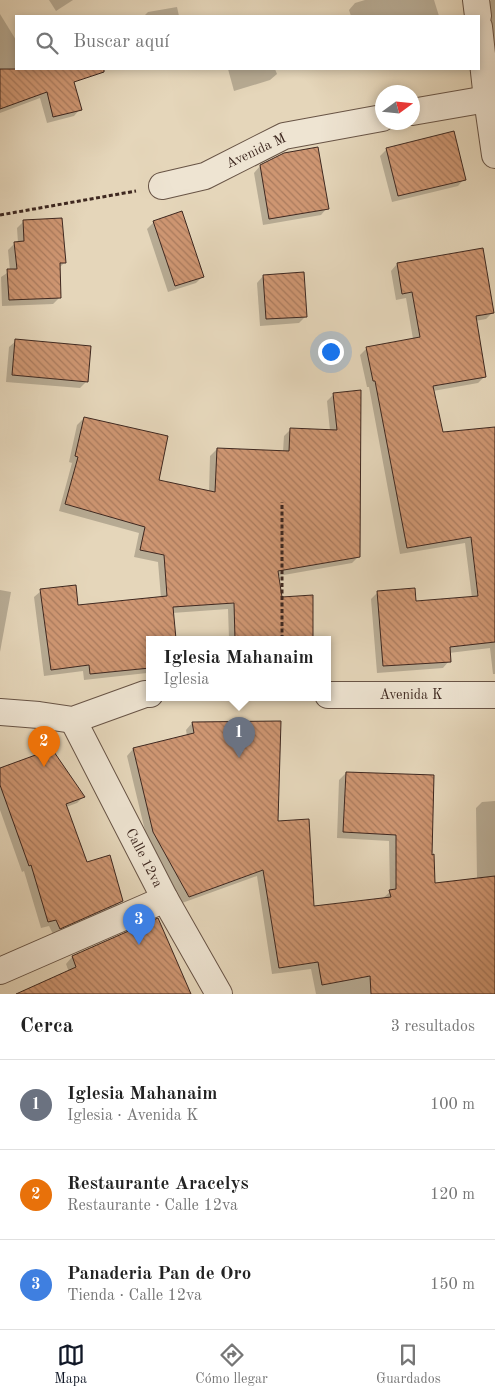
<!DOCTYPE html>
<html lang="es">
<head>
<meta charset="utf-8">
<style>
  :root { --surface:#fff; --page:#f2f2f2; --text:#222; --muted:#767676; --line:#e0e0e0; --accent:#111827 }
  body { margin:0; font-family:"Old Standard TT",serif; background:var(--page); color:var(--text) }
  .compass { position:absolute; left:375px; top:85px; width:45px; height:45px; border-radius:50%; background:var(--surface); box-shadow:0 2px 8px #0003; rotate:75deg }
  .you { position:absolute; left:330px; top:351px; width:18px; height:18px; margin:-12px; border:4px solid #fff; border-radius:50%; background:#1a73e8; box-shadow:0 0 0 8px #1a73e833 }
  .badge { display:grid; place-items:center; width:32px; height:32px; border-radius:50%; background:var(--accent); color:#fff; font-size:16px; font-weight:700 }
  .pin { position:absolute; translate:-50% -41px; filter:drop-shadow(0 1px 2px #0008) }
  .pin::after { content:''; position:absolute; top:26px; width:18px; height:15px; background:inherit; clip-path:polygon(0 0,100% 0,50% 100%) }
  .popup { position:absolute; left:146px; top:636px; width:185px; height:65px; box-sizing:border-box; display:grid; place-content:center; border-radius:0px; background:var(--surface); filter:drop-shadow(0 1px 4px #0005); font-size:16px; white-space:nowrap; color:var(--muted) }
  .popup b { font-size:19px; color:var(--text) }
  .popup::after { content:''; position:absolute; left:50%; top:100%; margin-left:-10px; border:10px solid transparent; border-top-color:var(--surface) }
  .list { margin:0; padding:0; list-style:none }
  h2 { display:flex; justify-content:space-between; align-items:center; height:65px; margin:0; padding:0 20px; font-size:21px }
  h2 small { font-size:16px; font-weight:400; color:var(--muted) }
  .list li { display:grid; grid-template-columns:32px 1fr auto; gap:15px; align-items:center; box-sizing:border-box; height:90px; padding:0 20px; border-top:1px solid var(--line) }
  .list b { display:block; font-size:19px; white-space:nowrap }
  .list p { margin:0; font-size:16px; white-space:nowrap; color:var(--muted) }
  .list em { font-size:16px; font-style:normal; color:var(--muted) }
  .icon { flex:none; width:28px; height:28px; fill:none; stroke:currentColor; stroke-width:2; stroke-linecap:round; stroke-linejoin:round }
  .map { position:relative; flex:none; width:495px; height:994px; overflow:hidden }
  .search { position:absolute; background:var(--surface); box-shadow:0 2px 8px #0003; left:15px; right:15px; top:15px; height:55px; display:flex; align-items:center; gap:12px; box-sizing:border-box; padding:0 18px; border-radius:0px; color:var(--muted); font-size:19px }
  .sheet { height:335px; background:var(--surface) }
  nav { display:flex; justify-content:space-around; align-items:center; box-sizing:border-box; height:70px; border-top:1px solid var(--line); background:var(--surface); font-size:14px; color:var(--muted) }
  nav a { display:grid; justify-items:center; gap:2px }
  nav .on { color:var(--accent) }
  .map>svg:first-child { display:block }
  .shadow { fill:#0003 }
  .building { fill:url(#building-back-hatch); stroke:#3e2820 }
  .lines { fill:none; stroke-linecap:round; stroke-linejoin:round }
  .street-casing { stroke:#685446; stroke-width:28 }
  .path { stroke:#3e2820; stroke-width:3; stroke-dasharray:4 2.5; stroke-linecap:butt }
  .street { stroke:#eee4d2; stroke-width:26 }
  .labels { text-anchor:middle; dominant-baseline:central; stroke-width:5; stroke-linejoin:round; paint-order:stroke }
  .street-label { font-size:14px; fill:#3e2820; stroke:#eee4d2 }
</style>
</head>
<body>
<div class="map">
<svg width="495" height="994" viewBox="0 0 495 994">
  <defs>
    <pattern id="building-back-hatch" width="6" height="6" patternUnits="userSpaceOnUse" patternTransform="scale(1.25)"><rect width="6" height="6" fill="#ce9672"/><path d="M-1 5l2 2M0 0l6 6M5-1l2 2" fill="none" stroke="#a97a5d"/></pattern>
  </defs>
  <rect width="100%" height="100%" fill="#e5d6ba"/>
  <filter id="stains"><feTurbulence type="fractalNoise" baseFrequency=".004" numOctaves="4"/><feColorMatrix values="0 0 0 0 .2 0 0 0 0 .09 0 0 0 0 .02 0 0 0 .5 -.17"/></filter>
  <radialGradient id="worn" r=".72"><stop offset=".6" stop-color="#630" stop-opacity="0"/><stop offset="1" stop-color="#630" stop-opacity=".3"/></radialGradient>
  <g class="shadow">
    <polygon points="49,0 73,0 56,11"/>
    <polygon points="365,0 434,0 439,16 351,16 349,10 355,3"/>
    <polygon points="491,0 495,0 495,49 486,6"/>
    <polygon points="177,7 179,16 144,16 148,12"/>
    <polygon points="0,14 16,40 16,69 51,69 80,109 74,116 47,123 40,98 0,113"/>
    <polygon points="228,69 275,69 277,74 270,80 234,91"/>
    <polygon points="387,149 464,179 458,186 392,202 380,156"/>
    <polygon points="260,166 327,208 321,215 263,225 254,173"/>
    <polygon points="23,222 64,263 59,268 60,297 53,304 2,306 1,277 10,271 8,250 15,243 18,243 17,228"/>
    <polygon points="154,222 203,276 196,283 168,292 147,229"/>
    <polygon points="397,264 493,312 486,319 475,321 484,377 478,383 433,391 442,434 495,428 495,674 493,674 490,648 449,653 449,661 443,668 377,673 371,599 378,592 415,602 472,598 465,543 400,554 369,387 367,387 360,355 367,348 413,339 406,298 396,300 391,271"/>
    <polygon points="263,276 306,316 299,323 260,326 257,283"/>
    <polygon points="16,341 86,382 80,388 6,382 9,347"/>
    <polygon points="334,394 359,556 352,563 278,576 280,598 312,596 312,639 229,639 228,609 172,613 175,639 150,639 150,670 147,673 84,680 83,671 44,676 34,597 41,591 77,607 161,598 158,562 134,557 139,533 59,511 72,463 69,462 77,425 84,418 157,481 209,492 210,456 217,449 283,452 284,436 291,429 330,431 327,401"/>
    <polygon points="0,590 11,592 0,652"/>
    <polygon points="192,723 277,822 313,907 383,898 390,892 389,841 337,838 339,780 346,773 430,856 433,885 477,879 476,808 482,802 495,801 495,948 477,994 316,994 311,969 272,974 257,876 182,903 147,839 127,756 133,749 187,736 186,730"/>
    <polygon points="0,770 83,797 77,803 66,807 86,864 122,900 115,907 53,934 49,926 41,928 24,871 22,872 0,810"/>
    <polygon points="158,920 189,994 16,994 69,972 66,964 72,957"/>
  </g>
  <g class="building">
    <polygon points="0,69 104,69 104,72 74,82 82,110 53,117 47,92 0,109"/>
    <polygon points="454,131 466,180 398,196 386,148"/>
    <polygon points="318,147 329,209 269,219 260,165 284,153"/>
    <polygon points="182,211 204,277 175,286 153,221"/>
    <polygon points="62,218 66,263 60,263 61,298 9,300 7,269 17,269 14,242 24,241 23,220"/>
    <polygon points="483,248 494,313 476,316 486,377 433,386 443,432 495,427 495,642 450,647 451,662 383,666 377,591 415,588 416,601 478,596 471,537 407,548 375,381 373,381 366,347 420,337 412,292 402,294 397,263"/>
    <polygon points="304,272 307,317 266,319 263,275"/>
    <polygon points="15,339 91,346 88,382 12,375"/>
    <polygon points="361,390 360,557 278,571 282,597 313,595 313,639 235,639 234,603 173,607 176,639 150,639 150,668 90,674 89,665 51,670 40,589 76,585 78,605 167,596 164,555 140,550 145,527 65,504 78,457 75,456 84,417 168,436 159,480 215,492 217,448 289,451 290,428 337,430 333,393"/>
    <polygon points="281,721 278,821 309,819 314,906 391,897 389,890 396,889 396,835 343,832 346,772 434,775 432,855 434,854 435,883 495,876 495,994 371,994 370,976 322,985 318,962 279,968 263,870 189,897 153,832 133,748 194,733 192,722"/>
    <polygon points="52,749 85,797 66,804 87,862 110,855 123,901 60,929 56,920 48,922 31,865 29,866 0,785 0,768"/>
    <polygon points="158,918 191,994 16,994 76,967 72,956"/>
  </g>
  <g class="lines">
    <g class="street-casing">
      <g id="street">
        <polyline points="476,0 478,16"/>
        <polyline points="479,27 487,99 495,155"/>
        <polyline points="412,112 487,99"/>
        <polyline points="162,186 205,176 284,136 382,118"/>
        <polyline points="328,695 495,695"/>
        <polyline points="0,712 39,715 73,720 145,694 150,694"/>
        <polyline points="73,720 165,899 219,994"/>
        <polyline points="0,971 165,899"/>
      </g>
    </g>
    <g class="path">
      <polyline points="0,215 136,191"/>
      <polyline points="282,639 282,502"/>
    </g>
    <use href="#street" class="street"/>
  </g>
  <g class="labels">
    <g class="street-label">
      <text transform="translate(256 151) rotate(-25)">Avenida M</text>
      <text x="411" y="695">Avenida K</text>
      <text transform="translate(144 858) rotate(63)">Calle 12va</text>
    </g>
  </g>
  <rect width="100%" height="100%" filter="url(#stains)"/>
  <rect width="100%" height="100%" fill="url(#worn)"/>
</svg>
<svg class="compass" viewBox="-18 -18 36 36"><path d="M0-13l5 13h-10z" fill="#e53935"/><path d="M0 13l5-13h-10z" fill="#767676"/></svg>
<div class="you"></div>
<div class="pin badge" style="left:239px;top:758px;background:#6b7280">1</div>
<div class="popup"><b>Iglesia Mahanaim</b>Iglesia</div>
<div class="pin badge" style="left:44px;top:767px;background:#e8710a">2</div>
<div class="pin badge" style="left:139px;top:945px;background:#3f7fe0">3</div>
<div class="search"><svg class="icon" aria-label="search" viewBox="0 0 24 24"><circle cx="10" cy="10" r="6"/><path d="M15 15l6 6"/></svg>Buscar aquí</div>
</div>
<section class="sheet">
<h2>Cerca<small>3 resultados</small></h2>
<ul class="list">
<li><span class="badge" style="background:#6b7280">1</span><div><b>Iglesia Mahanaim</b><p>Iglesia · Avenida K</p></div><em>100 m</em></li>
<li><span class="badge" style="background:#e8710a">2</span><div><b>Restaurante Aracelys</b><p>Restaurante · Calle 12va</p></div><em>120 m</em></li>
<li><span class="badge" style="background:#3f7fe0">3</span><div><b>Panaderia Pan de Oro</b><p>Tienda · Calle 12va</p></div><em>150 m</em></li>
</ul>
</section>
<nav>
<a class="on"><svg class="icon" aria-label="map" viewBox="0 0 24 24"><path d="M3 6l6-2 6 2 6-2v14l-6 2-6-2-6 2zM9 4v14M15 6v14"/></svg>Mapa</a>
<a><svg class="icon" aria-label="directions" viewBox="0 0 24 24"><path d="M12 3l9 9-9 9-9-9zM9 14v-3h6M13 9l2 2-2 2"/></svg>Cómo llegar</a>
<a><svg class="icon" aria-label="saved" viewBox="0 0 24 24"><path d="M7 4h10v16l-5-4-5 4z"/></svg>Guardados</a>
</nav>
</body>
</html>
